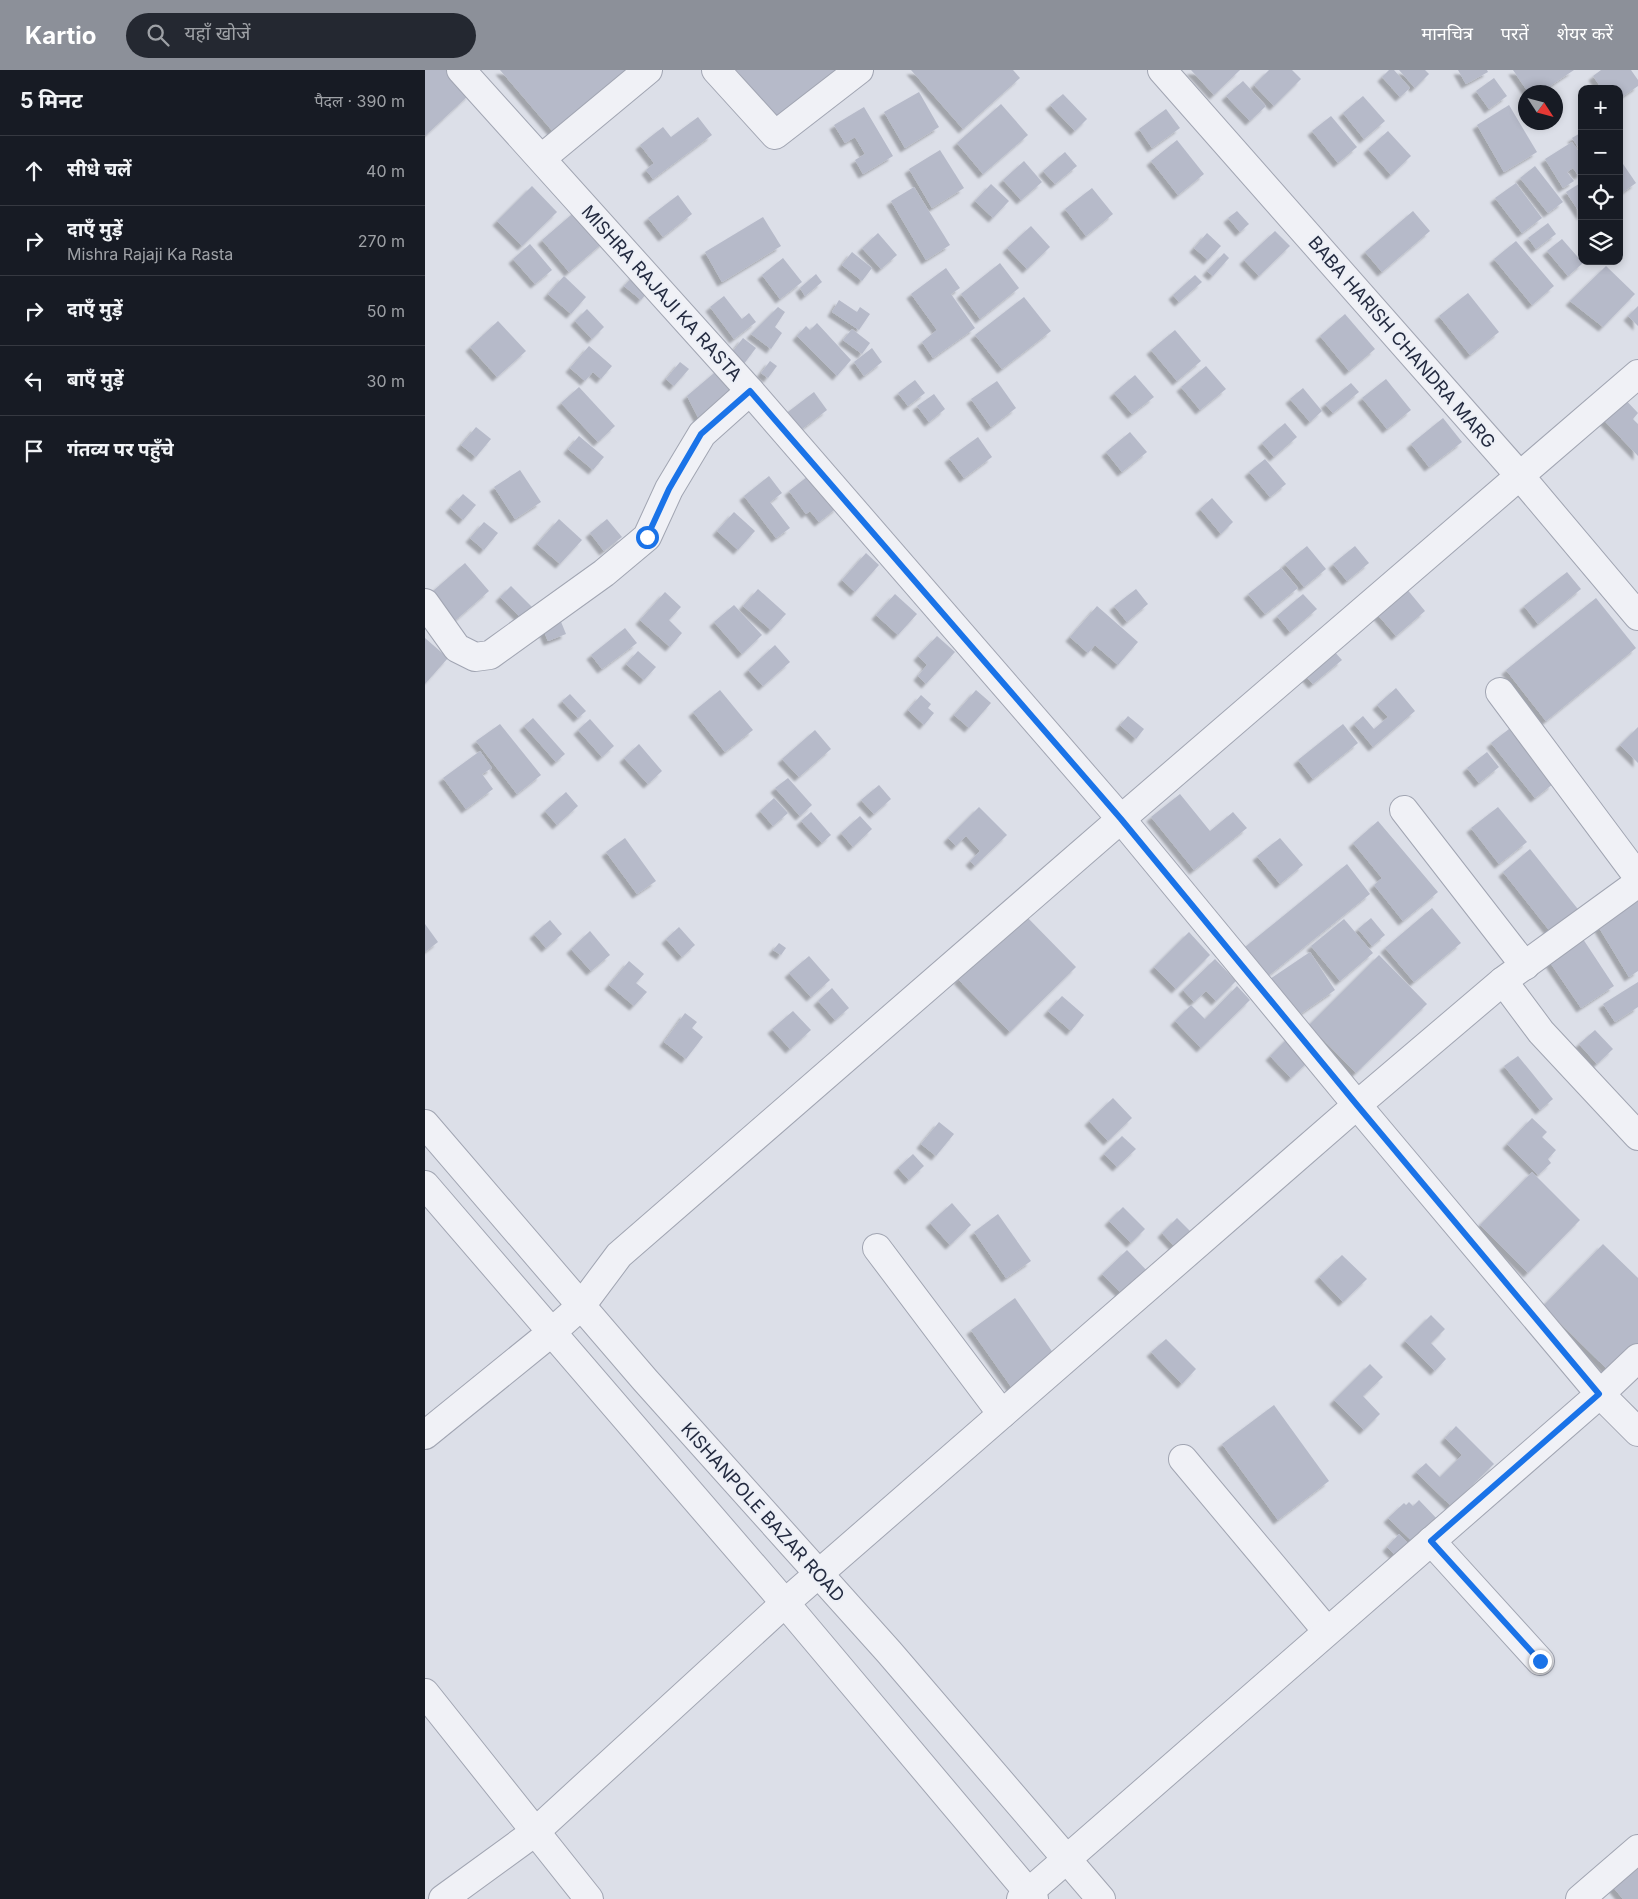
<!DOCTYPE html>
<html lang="hi">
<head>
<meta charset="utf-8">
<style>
  :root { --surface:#171b24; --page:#242831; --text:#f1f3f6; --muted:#9ea1a6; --line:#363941; --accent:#8c9099 }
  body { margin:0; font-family:Inter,"Noto Sans Devanagari",sans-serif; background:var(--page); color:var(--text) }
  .controls { position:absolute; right:15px; top:15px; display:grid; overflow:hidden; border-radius:10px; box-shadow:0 2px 8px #0003 }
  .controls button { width:45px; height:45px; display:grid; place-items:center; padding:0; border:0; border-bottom:1px solid var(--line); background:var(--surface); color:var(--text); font:25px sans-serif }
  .compass { position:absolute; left:1093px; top:15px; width:45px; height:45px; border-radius:50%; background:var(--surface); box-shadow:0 2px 8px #0003; rotate:126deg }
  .stop { position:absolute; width:15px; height:15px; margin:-11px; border:4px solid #1a73e8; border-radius:50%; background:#fff }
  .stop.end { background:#1a73e8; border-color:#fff; box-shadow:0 1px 5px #0008 }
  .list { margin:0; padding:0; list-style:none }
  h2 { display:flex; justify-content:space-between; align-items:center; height:65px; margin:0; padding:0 20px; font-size:21px }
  h2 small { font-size:16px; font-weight:400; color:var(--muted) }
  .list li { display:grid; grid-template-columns:32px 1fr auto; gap:15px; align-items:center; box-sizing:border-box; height:70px; padding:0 20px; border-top:1px solid var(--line) }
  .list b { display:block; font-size:19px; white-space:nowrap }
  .list p { margin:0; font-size:16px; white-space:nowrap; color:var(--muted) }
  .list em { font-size:16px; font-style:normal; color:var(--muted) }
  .icon { flex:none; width:28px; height:28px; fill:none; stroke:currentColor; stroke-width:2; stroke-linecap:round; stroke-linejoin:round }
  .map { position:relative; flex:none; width:1213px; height:1829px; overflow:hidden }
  header { display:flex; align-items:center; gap:30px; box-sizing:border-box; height:70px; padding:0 25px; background:var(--accent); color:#fff }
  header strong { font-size:24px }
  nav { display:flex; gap:28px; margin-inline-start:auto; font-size:18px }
  .search { width:350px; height:45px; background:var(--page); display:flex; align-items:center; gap:12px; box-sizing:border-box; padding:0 18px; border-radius:28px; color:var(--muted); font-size:19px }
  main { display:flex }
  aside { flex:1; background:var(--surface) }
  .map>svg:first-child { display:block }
  .building { fill:#b6bac9; filter:url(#shadow) }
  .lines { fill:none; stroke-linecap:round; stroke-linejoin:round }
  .minor-casing { stroke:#a1a5b2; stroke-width:30 }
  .minor { stroke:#f0f1f6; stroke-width:28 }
  .route { stroke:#1a73e8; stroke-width:6 }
  .labels { text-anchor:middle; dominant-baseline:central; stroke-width:4; stroke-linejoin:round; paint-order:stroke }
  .street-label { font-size:18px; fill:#242b40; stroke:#eceff6 }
</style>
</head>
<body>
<header>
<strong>Kartio</strong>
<div class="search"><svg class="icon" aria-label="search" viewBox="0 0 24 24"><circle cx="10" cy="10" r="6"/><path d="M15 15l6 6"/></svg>यहाँ खोजें</div>
<nav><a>मानचित्र</a><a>परतें</a><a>शेयर करें</a></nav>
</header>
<main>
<aside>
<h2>5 मिनट<small>पैदल · 390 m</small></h2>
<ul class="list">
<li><svg class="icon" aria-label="ahead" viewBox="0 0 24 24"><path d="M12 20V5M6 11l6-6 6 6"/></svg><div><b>सीधे चलें</b></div><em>40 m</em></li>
<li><svg class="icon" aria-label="right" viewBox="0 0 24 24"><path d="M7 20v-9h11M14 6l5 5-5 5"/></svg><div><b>दाएँ मुड़ें</b><p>Mishra Rajaji Ka Rasta</p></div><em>270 m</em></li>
<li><svg class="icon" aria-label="right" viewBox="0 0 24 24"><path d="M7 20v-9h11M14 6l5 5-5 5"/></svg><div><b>दाएँ मुड़ें</b></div><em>50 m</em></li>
<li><svg class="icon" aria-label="left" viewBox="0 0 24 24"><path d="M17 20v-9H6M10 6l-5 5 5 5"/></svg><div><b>बाएँ मुड़ें</b></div><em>30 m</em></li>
<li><svg class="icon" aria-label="arrive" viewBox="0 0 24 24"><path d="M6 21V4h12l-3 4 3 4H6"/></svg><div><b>गंतव्य पर पहुँचे</b></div></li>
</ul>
</aside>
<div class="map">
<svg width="1213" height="1829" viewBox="0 0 1213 1829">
  <defs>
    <filter id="shadow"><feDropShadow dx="-4.5" dy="4.5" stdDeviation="1" flood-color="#0004"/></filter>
  </defs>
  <rect width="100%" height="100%" fill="#dcdfe8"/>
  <g class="building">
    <polygon points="0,0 23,0 45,24 0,66"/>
    <polygon points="75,0 203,0 130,64"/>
    <polygon points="311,0 421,0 359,54"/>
    <polygon points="486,0 588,0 595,8 538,59"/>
    <polygon points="766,0 815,0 789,25"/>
    <polygon points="844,0 867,0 876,9 849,36 829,15"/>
    <polygon points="964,0 969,0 985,18 975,27 957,7"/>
    <polygon points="974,0 1000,0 1004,4 990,18"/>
    <polygon points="1033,0 1062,0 1063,2 1041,14"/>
    <polygon points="1088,0 1149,0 1116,22 1103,22"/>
    <polygon points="1176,0 1206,0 1213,10 1213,16 1194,29 1194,19 1177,19 1168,6"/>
    <polygon points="1069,8 1082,26 1064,39 1051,21"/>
    <polygon points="818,11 841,36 825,51 801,26"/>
    <polygon points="494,22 514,57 480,78 459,42"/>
    <polygon points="638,24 662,49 650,61 625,35"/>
    <polygon points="938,26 960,51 939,69 918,43"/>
    <polygon points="576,34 603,65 558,104 532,73"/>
    <polygon points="1084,35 1112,82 1079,102 1052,55"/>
    <polygon points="439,37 468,86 438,104 430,90 440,84 430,67 420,73 409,55"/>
    <polygon points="741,39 755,58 727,78 714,59"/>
    <polygon points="906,46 932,77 913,93 887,61"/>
    <polygon points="273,47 287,65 228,109 221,100 229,93 215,75 238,57 246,67"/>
    <polygon points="963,61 986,86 966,105 943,79"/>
    <polygon points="1157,62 1157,83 1147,68"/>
    <polygon points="752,70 779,104 753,125 726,91"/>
    <polygon points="1147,72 1157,86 1157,103 1153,105 1148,98 1142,102 1149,111 1138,118 1120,89"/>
    <polygon points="515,80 539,118 507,138 484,99"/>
    <polygon points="640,82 652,96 630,114 618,101"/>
    <polygon points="1194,88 1211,113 1194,125"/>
    <polygon points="599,91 617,112 596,130 578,110"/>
    <polygon points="1110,96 1138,132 1123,143 1095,108"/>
    <polygon points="1157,112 1157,146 1141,122"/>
    <polygon points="1091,113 1117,148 1097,163 1070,128"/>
    <polygon points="566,114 584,131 568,148 550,131"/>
    <polygon points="107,116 132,142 97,176 72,151"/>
    <polygon points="489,117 525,175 501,190 466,131"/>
    <polygon points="667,118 688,144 661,166 640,139"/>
    <polygon points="253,125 267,144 238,167 223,148"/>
    <polygon points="153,139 180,171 144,202 117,170"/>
    <polygon points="812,141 824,154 815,162 803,148"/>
    <polygon points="988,141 1005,161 957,202 940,182"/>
    <polygon points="338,147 356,176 297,212 280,182"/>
    <polygon points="1123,153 1131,164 1111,179 1103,168"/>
    <polygon points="606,156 625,177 602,199 582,178"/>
    <polygon points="850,161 865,176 834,206 819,190"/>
    <polygon points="453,163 472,185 456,199 437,178"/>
    <polygon points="782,163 796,176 783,190 769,178"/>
    <polygon points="1137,169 1158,193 1143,206 1122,181"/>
    <polygon points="1091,171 1129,216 1107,235 1069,189"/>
    <polygon points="105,174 127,200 110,214 88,189"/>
    <polygon points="427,182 447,198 437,211 417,195"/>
    <polygon points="799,183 804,188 788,206 782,201"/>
    <polygon points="358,188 377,212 355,229 337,205"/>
    <polygon points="575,193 594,218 555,249 536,224"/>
    <polygon points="1181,196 1210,224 1178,257 1145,231"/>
    <polygon points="521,198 535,218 526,224 550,258 508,288 497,272 512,260 486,224"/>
    <polygon points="212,202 228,216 216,230 199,216"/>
    <polygon points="391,204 397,212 380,226 375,218"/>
    <polygon points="770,205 777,212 754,232 748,225"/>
    <polygon points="139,206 161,227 146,244 123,224"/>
    <polygon points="1043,223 1074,262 1045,285 1014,246"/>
    <polygon points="299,226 317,249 324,243 331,252 309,269 285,237"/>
    <polygon points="599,227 626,261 577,299 550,265"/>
    <polygon points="414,230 432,242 435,237 445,244 434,260 407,242"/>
    <polygon points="1213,236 1213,256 1203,246"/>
    <polygon points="353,237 360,242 350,257 357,263 346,279 326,264"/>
    <polygon points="162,239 179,257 167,269 150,251"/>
    <polygon points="920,244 950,279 924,301 895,266"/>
    <polygon points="73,251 101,281 72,307 45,277"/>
    <polygon points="392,253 426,290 412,306 372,266 381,256 385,260"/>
    <polygon points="427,259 445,273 437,284 418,270"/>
    <polygon points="750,260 776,291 752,311 726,280"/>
    <polygon points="318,268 331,278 315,299 302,289"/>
    <polygon points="164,276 187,296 176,309 168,302 160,311 145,298"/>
    <polygon points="447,278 457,292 439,306 429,292"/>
    <polygon points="345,291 352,296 343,308 336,303"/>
    <polygon points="255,292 264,299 249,316 241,309"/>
    <polygon points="781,296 801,319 775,340 756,317"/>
    <polygon points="295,298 314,321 277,355 262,326"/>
    <polygon points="710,305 729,327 707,344 689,323"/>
    <polygon points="961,309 986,340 962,359 937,328"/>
    <polygon points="490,310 500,323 483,336 473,323"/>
    <polygon points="572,311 591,338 566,357 546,329"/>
    <polygon points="926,313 934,322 908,343 900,334"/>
    <polygon points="154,317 190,356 173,372 136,333"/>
    <polygon points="878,318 897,341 885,352 865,329"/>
    <polygon points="389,322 402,340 368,366 355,348"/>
    <polygon points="509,324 520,339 504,352 492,336"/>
    <polygon points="1196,325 1213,343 1208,349 1213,354 1213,386 1174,345"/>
    <polygon points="1018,348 1037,372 1004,397 986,374"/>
    <polygon points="860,353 872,367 849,387 837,373"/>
    <polygon points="51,357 66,369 51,387 36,375"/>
    <polygon points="705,362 722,382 697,402 681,382"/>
    <polygon points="154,366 179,387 168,400 143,379"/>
    <polygon points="553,367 567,387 539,408 524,388"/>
    <polygon points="840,389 861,414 845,427 824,402"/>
    <polygon points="95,400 116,432 90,449 69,417"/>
    <polygon points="387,403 413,437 394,452 385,441 381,444 364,421"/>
    <polygon points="344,406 357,423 345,432 365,458 351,468 319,426"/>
    <polygon points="38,424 51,435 38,450 25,438"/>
    <polygon points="787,428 808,452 796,464 775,439"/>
    <polygon points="309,442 330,461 313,480 292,461"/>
    <polygon points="134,449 157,470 135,494 112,474"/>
    <polygon points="182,449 197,467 179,481 165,463"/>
    <polygon points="59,452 73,463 59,480 45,468"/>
    <polygon points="882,476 901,499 879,517 860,494"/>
    <polygon points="930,476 944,493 922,511 908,494"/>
    <polygon points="441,483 454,495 430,522 417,510"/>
    <polygon points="40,493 64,521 24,556 0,528"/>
    <polygon points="856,498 873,518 840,544 823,524"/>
    <polygon points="1142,502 1156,519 1113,554 1099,536"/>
    <polygon points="976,512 1000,541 971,566 946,537"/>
    <polygon points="86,516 109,539 98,550 75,527"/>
    <polygon points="333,519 361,544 346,560 318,536"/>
    <polygon points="711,519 723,534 702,552 689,536"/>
    <polygon points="240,522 256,537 244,550 257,563 245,577 215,550"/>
    <polygon points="470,524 492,544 473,565 451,545"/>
    <polygon points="878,524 892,539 865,562 852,546"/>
    <polygon points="1171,528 1211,578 1121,651 1081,600"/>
    <polygon points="309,535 337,565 317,584 289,552"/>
    <polygon points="672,536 713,572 693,595 670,575 663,583 645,567"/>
    <polygon points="132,542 141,564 123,571 114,550"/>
    <polygon points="200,558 212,573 177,599 166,585"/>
    <polygon points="512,566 530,582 501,614 493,606 502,595 493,586"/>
    <polygon points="0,568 23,588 0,614"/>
    <polygon points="350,575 365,592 338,616 323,600"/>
    <polygon points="907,579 917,590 888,614 878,603"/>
    <polygon points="213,581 231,597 219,610 201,594"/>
    <polygon points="971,618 990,641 948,677 929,654 938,646 949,659 963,647 952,635"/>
    <polygon points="295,620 328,660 300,682 268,642"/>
    <polygon points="551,620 566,633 544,658 529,645"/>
    <polygon points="145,624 161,641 153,648 137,631"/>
    <polygon points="496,625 506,634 503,638 509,643 499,655 483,640"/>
    <polygon points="703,646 719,659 711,669 695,655"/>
    <polygon points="108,648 140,684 131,692 99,656"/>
    <polygon points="165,649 189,676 177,687 153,660"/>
    <polygon points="75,654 116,705 92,724 51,671"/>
    <polygon points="918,654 933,673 888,709 873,690"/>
    <polygon points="1213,657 1213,693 1195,675"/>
    <polygon points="1084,659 1128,714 1110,728 1066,673"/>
    <polygon points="390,660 406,679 374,707 357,689"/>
    <polygon points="214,674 237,701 223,714 199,688"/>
    <polygon points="55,681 67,698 57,704 68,719 41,739 18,708"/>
    <polygon points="1062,682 1074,697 1054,713 1042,698"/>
    <polygon points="363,708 387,735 375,746 350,718"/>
    <polygon points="454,715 466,729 449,744 436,730"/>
    <polygon points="141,722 153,736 132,755 120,741"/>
    <polygon points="755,724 785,761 808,742 822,758 769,800 726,747"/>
    <polygon points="349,728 363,743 348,756 335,741"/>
    <polygon points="554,737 582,765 550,796 545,791 555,781 541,766 531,776 523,768"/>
    <polygon points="1073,737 1102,772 1074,794 1046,758"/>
    <polygon points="386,742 406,765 397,773 376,751"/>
    <polygon points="435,746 447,759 428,777 416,763"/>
    <polygon points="953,751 1013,822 978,851 949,815 957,808 928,773"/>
    <polygon points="200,768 231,811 212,824 181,782"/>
    <polygon points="855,768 878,795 855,814 832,786"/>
    <polygon points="1105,779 1156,843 1128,865 1078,802"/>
    <polygon points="922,794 945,824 843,906 820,877"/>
    <polygon points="1213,831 1213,901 1204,907 1173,856"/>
    <polygon points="1007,838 1036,873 989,912 960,878"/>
    <polygon points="599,844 651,897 585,962 533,909"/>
    <polygon points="946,848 960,865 947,876 933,859"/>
    <polygon points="919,849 948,883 915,911 886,876"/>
    <polygon points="125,850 137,864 121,878 109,864"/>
    <polygon points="0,854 13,872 0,882"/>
    <polygon points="254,857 270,875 257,887 241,869"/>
    <polygon points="165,861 185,885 166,901 146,879"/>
    <polygon points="764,862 785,885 751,919 729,897"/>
    <polygon points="1158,869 1189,916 1156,938 1124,891"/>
    <polygon points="354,873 361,878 356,885 348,880"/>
    <polygon points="885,882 910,920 871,947 845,909"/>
    <polygon points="954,885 1002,934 931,1003 884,955"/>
    <polygon points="384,886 405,910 386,927 364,903"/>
    <polygon points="790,889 811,911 791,931 781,921 769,932 758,920"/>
    <polygon points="204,891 219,904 211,913 222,922 209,936 184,915"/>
    <polygon points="1213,912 1213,937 1190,952 1178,934"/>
    <polygon points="812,916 825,930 776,978 750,951 766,935 780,949"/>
    <polygon points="407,918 424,938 410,950 393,931"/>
    <polygon points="637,926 659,945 646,961 623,941"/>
    <polygon points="368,941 386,960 365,979 347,959"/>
    <polygon points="260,943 272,952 267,958 278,967 261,989 239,972"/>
    <polygon points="1170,960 1188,979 1172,994 1154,974"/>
    <polygon points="865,966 887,988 866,1008 845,986"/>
    <polygon points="1093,986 1128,1029 1115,1040 1079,996"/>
    <polygon points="688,1028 707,1048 683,1071 664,1051"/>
    <polygon points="1107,1048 1122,1062 1117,1067 1131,1080 1123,1089 1126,1093 1113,1105 1082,1074"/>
    <polygon points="514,1052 529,1064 511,1086 496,1074"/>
    <polygon points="697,1066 711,1079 692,1097 679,1084"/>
    <polygon points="488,1084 499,1096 484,1110 473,1098"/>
    <polygon points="1107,1102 1155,1150 1103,1203 1055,1155"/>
    <polygon points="527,1133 546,1155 525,1175 505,1153"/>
    <polygon points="698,1137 720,1159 706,1173 684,1151"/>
    <polygon points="573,1144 606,1191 581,1208 549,1162"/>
    <polygon points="752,1148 767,1163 751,1178 737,1163"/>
    <polygon points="1178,1174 1213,1208 1213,1274 1185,1302 1118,1236"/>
    <polygon points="702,1180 728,1207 703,1230 677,1204"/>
    <polygon points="917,1185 942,1209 918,1232 894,1207"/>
    <polygon points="590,1228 631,1287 587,1318 546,1260"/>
    <polygon points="1006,1245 1020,1259 1006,1273 1021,1289 1010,1301 980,1271"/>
    <polygon points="741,1269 771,1299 757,1314 726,1282"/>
    <polygon points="945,1294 958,1307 938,1326 955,1344 939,1360 909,1330"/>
    <polygon points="849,1335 904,1411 853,1450 797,1374"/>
    <polygon points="1031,1356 1069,1394 1026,1436 991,1402 1001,1393 1015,1407 1037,1385 1020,1368"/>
    <polygon points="994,1430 1014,1451 990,1474 963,1448 979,1433 981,1435 984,1432 988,1436"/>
    <polygon points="974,1464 987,1477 974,1489 962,1477"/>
    <polygon points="1213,1786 1213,1829 1198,1829 1183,1811"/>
  </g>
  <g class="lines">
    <g class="minor-casing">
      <g id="minor">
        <polyline points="36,0 325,321 696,749 932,1035 1175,1324 1213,1362"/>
        <polyline points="291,0 350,65 434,0"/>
        <polyline points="737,0 1095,406 1213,546"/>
        <polyline points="117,88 223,0"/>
        <polyline points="0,533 32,578 50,587 65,585 179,503 222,467 244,419 277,364 325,321"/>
        <polyline points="1075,622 1213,807"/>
        <polyline points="979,740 1100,896"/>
        <polyline points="1078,911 1116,962 1213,1066"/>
        <polyline points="0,1054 220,1310 464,1582 676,1829"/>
        <polyline points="0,1115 360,1533 609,1829"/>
        <polyline points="452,1178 577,1344"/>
        <polyline points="0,1365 127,1262 156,1236 194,1185 696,749 1213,304"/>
        <polyline points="758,1389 902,1561"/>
        <polyline points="1006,1471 1115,1591"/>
        <polyline points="0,1623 164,1829"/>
        <polyline points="18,1829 110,1762 360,1533 932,1035 1078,911 1213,813"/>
        <polyline points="596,1829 1175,1324 1213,1288"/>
        <polyline points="1155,1829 1213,1779"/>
      </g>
    </g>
    <use href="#minor" class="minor"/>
  </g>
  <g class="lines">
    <polyline class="route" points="222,467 244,419 276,364 325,321 696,749 932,1035 1174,1324 1006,1471 1115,1591"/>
  </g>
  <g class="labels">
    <g class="street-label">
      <text transform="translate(237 223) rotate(48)">MISHRA RAJAJI KA RASTA</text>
      <text transform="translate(977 272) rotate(49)">BABA HARISH CHANDRA MARG</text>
      <text transform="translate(338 1442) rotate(48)">KISHANPOLE BAZAR ROAD</text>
    </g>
  </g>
</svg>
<div class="controls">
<button>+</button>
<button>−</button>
<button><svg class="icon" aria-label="locate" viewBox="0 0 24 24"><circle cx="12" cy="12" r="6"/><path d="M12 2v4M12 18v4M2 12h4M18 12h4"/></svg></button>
<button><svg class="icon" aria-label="layers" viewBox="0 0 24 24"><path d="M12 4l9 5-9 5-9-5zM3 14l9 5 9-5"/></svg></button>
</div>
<svg class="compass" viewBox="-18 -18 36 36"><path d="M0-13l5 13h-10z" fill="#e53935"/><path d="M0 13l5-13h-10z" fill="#9ea1a6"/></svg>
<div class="stop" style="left:222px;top:467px"></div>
<div class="stop end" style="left:1115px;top:1591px"></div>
</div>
</main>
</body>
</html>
